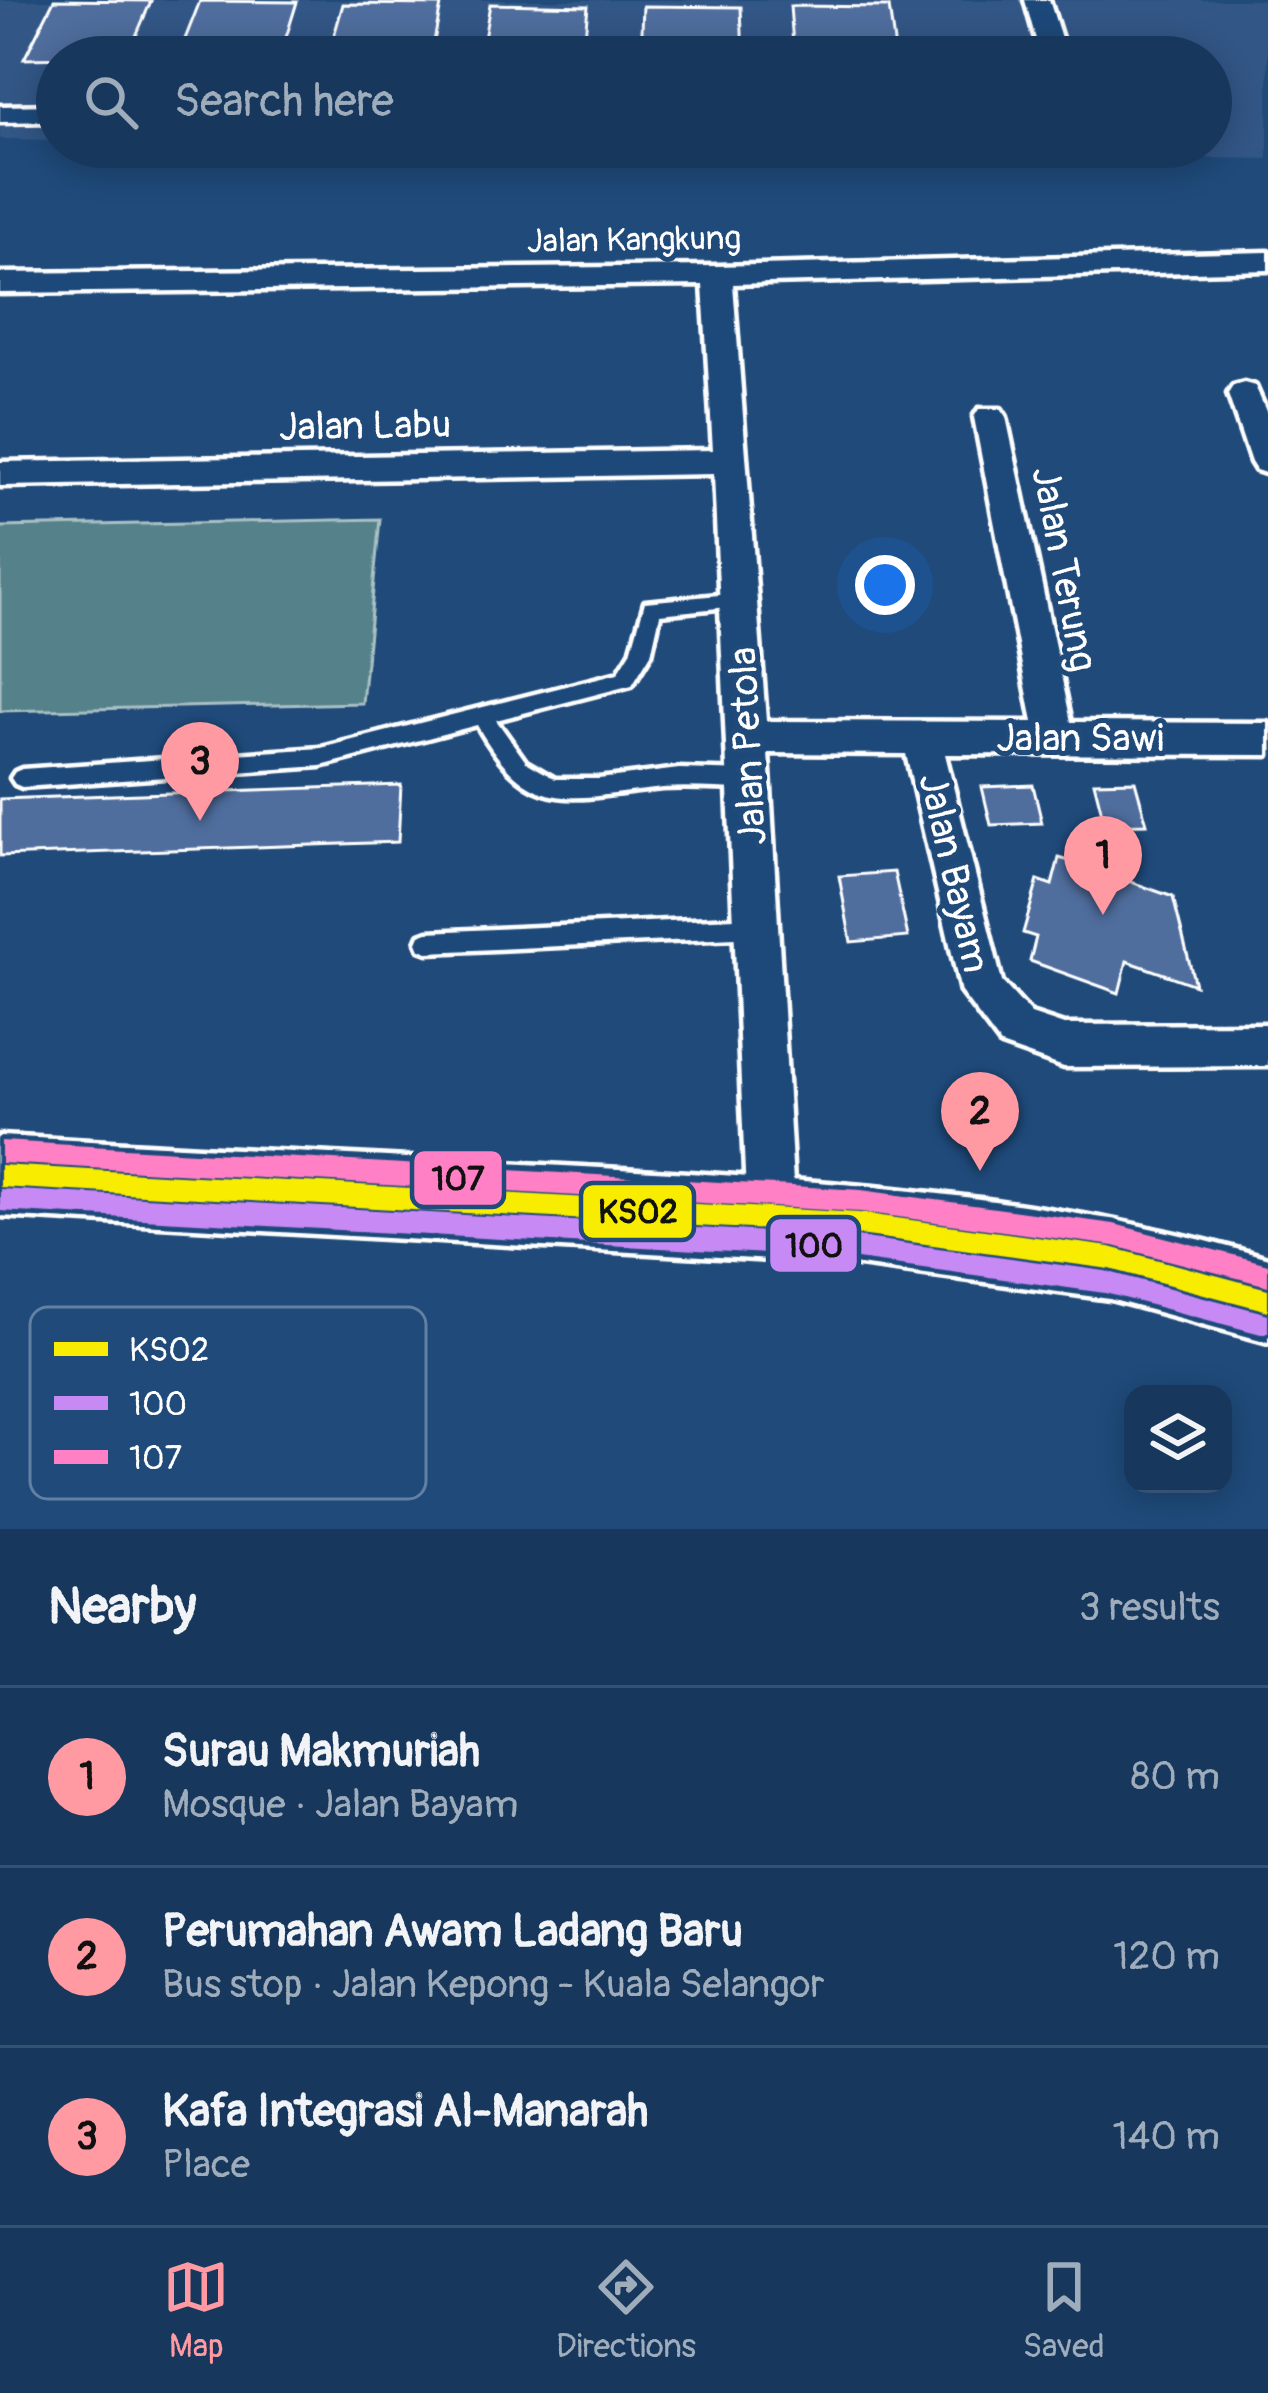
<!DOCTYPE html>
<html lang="en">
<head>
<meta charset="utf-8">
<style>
  :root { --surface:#17385c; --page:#244365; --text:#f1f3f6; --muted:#9eacbb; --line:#365272; --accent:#ff9aa2 }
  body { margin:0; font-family:Pangolin,sans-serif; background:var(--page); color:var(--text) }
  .controls { position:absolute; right:36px; bottom:36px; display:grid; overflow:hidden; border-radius:24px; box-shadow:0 6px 30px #0003 }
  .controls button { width:108px; height:108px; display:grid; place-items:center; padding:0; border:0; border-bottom:3px solid var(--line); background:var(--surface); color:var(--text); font:60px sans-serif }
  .you { position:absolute; left:885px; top:585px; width:42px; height:42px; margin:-30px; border:9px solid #fff; border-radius:50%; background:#1a73e8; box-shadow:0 0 0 18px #1a73e833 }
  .badge { display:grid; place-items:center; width:78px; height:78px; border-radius:50%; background:var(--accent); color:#111; font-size:39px; font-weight:700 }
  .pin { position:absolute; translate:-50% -99px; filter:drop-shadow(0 3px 6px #0008) }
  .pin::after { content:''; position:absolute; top:63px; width:42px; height:36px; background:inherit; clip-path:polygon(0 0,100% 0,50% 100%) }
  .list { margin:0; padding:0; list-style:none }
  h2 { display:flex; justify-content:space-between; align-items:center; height:156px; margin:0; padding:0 48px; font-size:51px }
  h2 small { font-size:39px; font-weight:400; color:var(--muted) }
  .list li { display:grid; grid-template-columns:78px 1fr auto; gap:36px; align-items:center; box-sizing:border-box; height:180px; padding:0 48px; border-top:3px solid var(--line) }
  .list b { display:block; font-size:45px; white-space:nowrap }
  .list p { margin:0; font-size:39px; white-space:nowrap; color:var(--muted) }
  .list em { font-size:39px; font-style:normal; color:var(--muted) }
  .icon { flex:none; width:66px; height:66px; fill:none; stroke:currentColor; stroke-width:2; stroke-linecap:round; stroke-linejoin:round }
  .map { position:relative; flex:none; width:1268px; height:1529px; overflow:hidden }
  .search { position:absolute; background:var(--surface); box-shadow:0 6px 30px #0003; left:36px; right:36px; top:36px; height:132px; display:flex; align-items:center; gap:30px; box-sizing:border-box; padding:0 42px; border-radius:66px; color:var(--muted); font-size:45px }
  .sheet { height:696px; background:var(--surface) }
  nav { display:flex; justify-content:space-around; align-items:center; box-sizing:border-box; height:168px; border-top:3px solid var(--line); background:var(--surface); font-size:33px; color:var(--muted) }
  nav a { display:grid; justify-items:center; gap:6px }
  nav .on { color:var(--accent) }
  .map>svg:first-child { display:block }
  .built { fill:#315786 }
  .green { fill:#55828a; stroke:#aac0c4; stroke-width:3 }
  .building { fill:#4f6d9d; stroke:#fff; stroke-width:3 }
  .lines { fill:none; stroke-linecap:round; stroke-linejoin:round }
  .lane-casing { stroke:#fff; stroke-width:9 }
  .street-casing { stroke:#fff; stroke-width:9 }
  .highway-casing { stroke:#fff; stroke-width:9 }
  .lane { fill:#1f4a7a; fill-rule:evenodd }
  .street { fill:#1f4a7a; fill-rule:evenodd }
  .highway { fill:#1f4a7a; fill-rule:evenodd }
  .bus-1-casing { stroke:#1f4a7a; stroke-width:9 }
  .bus-2-casing { stroke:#1f4a7a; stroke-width:9 }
  .bus-3-casing { stroke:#1f4a7a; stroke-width:9 }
  .bus-1 { fill:#f8ed00; fill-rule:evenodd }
  .bus-2 { fill:#c78af5; fill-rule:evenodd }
  .bus-3 { fill:#ff80c5; fill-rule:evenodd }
  .labels { text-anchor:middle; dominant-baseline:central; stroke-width:10; stroke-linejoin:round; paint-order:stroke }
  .far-street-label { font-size:33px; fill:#fff; stroke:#1f4a7a }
  .street-label { font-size:39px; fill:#fff; stroke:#1f4a7a }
  .key { fill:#1f4a7a; stroke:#6280a2; stroke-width:3 }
  .key-label { font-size:33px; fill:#fff }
  .line-badge { stroke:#1f4a7a; stroke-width:4.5 }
  .pale-badge-label { font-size:33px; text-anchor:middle; font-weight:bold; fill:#111 }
</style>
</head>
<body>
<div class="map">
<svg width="1268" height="1529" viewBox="0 0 1268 1529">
  <rect width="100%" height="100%" fill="#1f4a7a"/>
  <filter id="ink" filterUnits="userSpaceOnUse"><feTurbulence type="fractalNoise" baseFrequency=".00833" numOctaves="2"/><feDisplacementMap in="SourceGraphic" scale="24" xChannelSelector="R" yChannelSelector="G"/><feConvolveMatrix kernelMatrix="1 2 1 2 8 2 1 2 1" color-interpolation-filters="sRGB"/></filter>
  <g filter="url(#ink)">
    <polygon class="built" points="0,0 1268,0 1268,159 483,147 1211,147 1211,57 57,57 57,140 0,139"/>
    <polygon class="green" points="380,519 362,703 0,711 0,527"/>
    <g class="building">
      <polygon points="54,0 151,1 127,57 24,59"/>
      <polygon points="200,1 297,2 280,57 178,57"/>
      <polygon points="343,4 441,5 431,57 328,57"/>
      <polygon points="490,4 588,6 583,57 481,57"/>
      <polygon points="643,6 741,7 743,57 641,57"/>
      <polygon points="790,6 889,7 896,57 794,57"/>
      <polygon points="1135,781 1147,824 1105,825 1094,782"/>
      <polygon points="401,785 398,842 0,856 0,799"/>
      <polygon points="1033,785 1042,823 991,825 982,787"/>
      <polygon points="1059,858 1080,864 1082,858 1123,872 1120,878 1173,897 1195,985 1127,961 1119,993 1030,961 1036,937 1023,933 1038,880 1052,885"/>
      <polygon points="894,872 908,937 851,942 839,876"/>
    </g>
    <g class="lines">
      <g class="lane-casing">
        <g id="lane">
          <path d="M740 593 750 600 747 605 660 614 651 654 632 685 496 720 526 762 555 779H599L679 769 749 771 756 774 760 780 756 786 749 789C720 789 692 786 663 788 570 797 532 821 477 725L321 766 22 787 15 784 11 778 15 772 22 769 321 748 618 673 631 652 645 602Z"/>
          <polygon points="757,917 765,920 768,927 765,934 757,937 428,952 420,949 417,942 420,935 428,932"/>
        </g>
      </g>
      <g class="street-casing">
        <g id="street">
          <polygon points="1025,0 1049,0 1067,57 1041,57"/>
          <polygon points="57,105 57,121 0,122 0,106"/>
          <polygon points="1268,252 1268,270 733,284 766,721 1033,722 974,417 979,409 1001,409 1006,417 1071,722 1268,723 1268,755 945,754 1002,982 1031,1014 1064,1025 1268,1024 1268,1066 1064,1067 1001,1045 961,992 906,754 768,753 795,1217 788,1234 771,1241 754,1234 747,1217 714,474 0,486 0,462 713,450 703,285 0,293 0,273 717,266"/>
          <polygon points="1244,383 1255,386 1268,416 1268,474 1256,470 1251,462 1228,394 1233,386"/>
        </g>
      </g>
      <g class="highway-casing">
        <path id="highway" d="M0 1136C194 1147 389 1157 583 1167 815 1180 1044 1192 1268 1258V1342L1110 1299 859 1265 0 1216Z"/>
      </g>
      <use href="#lane" class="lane"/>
      <use href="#street" class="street"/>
      <use href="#highway" class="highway"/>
      <g class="bus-1-casing">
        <polygon id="bus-1" points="0,1165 859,1213 1110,1247 1268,1289 1268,1311 1110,1269 859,1235 0,1187"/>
      </g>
      <g class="bus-2-casing">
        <polygon id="bus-2" points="0,1189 857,1237 1105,1271 1261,1312 1268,1314 1268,1332 1261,1334 1105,1293 857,1259 0,1211"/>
      </g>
      <g class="bus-3-casing">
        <polygon id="bus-3" points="1,1141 861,1190 1114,1224 1268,1264 1268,1286 1114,1246 861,1212 1,1163"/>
      </g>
      <use href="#bus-1" class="bus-1"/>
      <use href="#bus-2" class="bus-2"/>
      <use href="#bus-3" class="bus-3"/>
    </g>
  </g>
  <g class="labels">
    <g class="far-street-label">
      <text transform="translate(634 240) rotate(-1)">Jalan Kangkung</text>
    </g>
    <g class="street-label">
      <text transform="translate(365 426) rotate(-1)">Jalan Labu</text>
      <text transform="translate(1064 569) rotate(79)">Jalan Terung</text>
      <text x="1080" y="738">Jalan Sawi</text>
      <text transform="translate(748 746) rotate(-93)">Jalan Petola</text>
      <text transform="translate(954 873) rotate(77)">Jalan Bayam</text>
    </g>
  </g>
  <rect x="30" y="1307" width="396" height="192" rx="18" class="key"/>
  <rect x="54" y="1342" width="54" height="14" fill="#f8ed00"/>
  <rect x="54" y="1396" width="54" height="14" fill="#c78af5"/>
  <rect x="54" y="1450" width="54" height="14" fill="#ff80c5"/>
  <g class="key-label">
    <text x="129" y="1361">KS02</text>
    <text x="129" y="1415">100</text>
    <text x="129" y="1469">107</text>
  </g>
  <g class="line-badge">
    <rect x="412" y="1149" width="92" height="58" rx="12" fill="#ff80c5"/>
    <rect x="581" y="1183" width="113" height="57" rx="12" fill="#f8ed00"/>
    <rect x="768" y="1217" width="91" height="57" rx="12" fill="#c78af5"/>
  </g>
  <g class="pale-badge-label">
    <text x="458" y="1190">107</text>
    <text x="638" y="1223">KS02</text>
    <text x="814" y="1257">100</text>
  </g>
</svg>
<div class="controls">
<button><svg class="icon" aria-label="layers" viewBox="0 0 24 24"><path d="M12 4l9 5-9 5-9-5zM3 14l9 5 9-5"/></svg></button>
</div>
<div class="you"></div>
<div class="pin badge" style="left:1103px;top:915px">1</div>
<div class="pin badge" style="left:980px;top:1171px">2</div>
<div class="pin badge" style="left:200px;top:821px">3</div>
<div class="search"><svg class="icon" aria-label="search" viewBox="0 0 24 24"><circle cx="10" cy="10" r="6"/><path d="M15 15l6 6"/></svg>Search here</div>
</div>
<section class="sheet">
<h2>Nearby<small>3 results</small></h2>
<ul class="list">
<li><span class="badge">1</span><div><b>Surau Makmuriah</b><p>Mosque · Jalan Bayam</p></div><em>80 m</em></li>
<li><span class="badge">2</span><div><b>Perumahan Awam Ladang Baru</b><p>Bus stop · Jalan Kepong - Kuala Selangor</p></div><em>120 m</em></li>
<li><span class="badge">3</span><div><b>Kafa Integrasi Al-Manarah</b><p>Place</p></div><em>140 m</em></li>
</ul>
</section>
<nav>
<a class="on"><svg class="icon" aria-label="map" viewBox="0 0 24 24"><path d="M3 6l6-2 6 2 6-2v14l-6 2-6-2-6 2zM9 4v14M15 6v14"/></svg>Map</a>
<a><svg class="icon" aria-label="directions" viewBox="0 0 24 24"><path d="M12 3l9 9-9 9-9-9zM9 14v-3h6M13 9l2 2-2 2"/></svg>Directions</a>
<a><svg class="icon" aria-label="saved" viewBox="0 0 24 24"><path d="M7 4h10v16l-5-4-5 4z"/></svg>Saved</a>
</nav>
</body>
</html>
